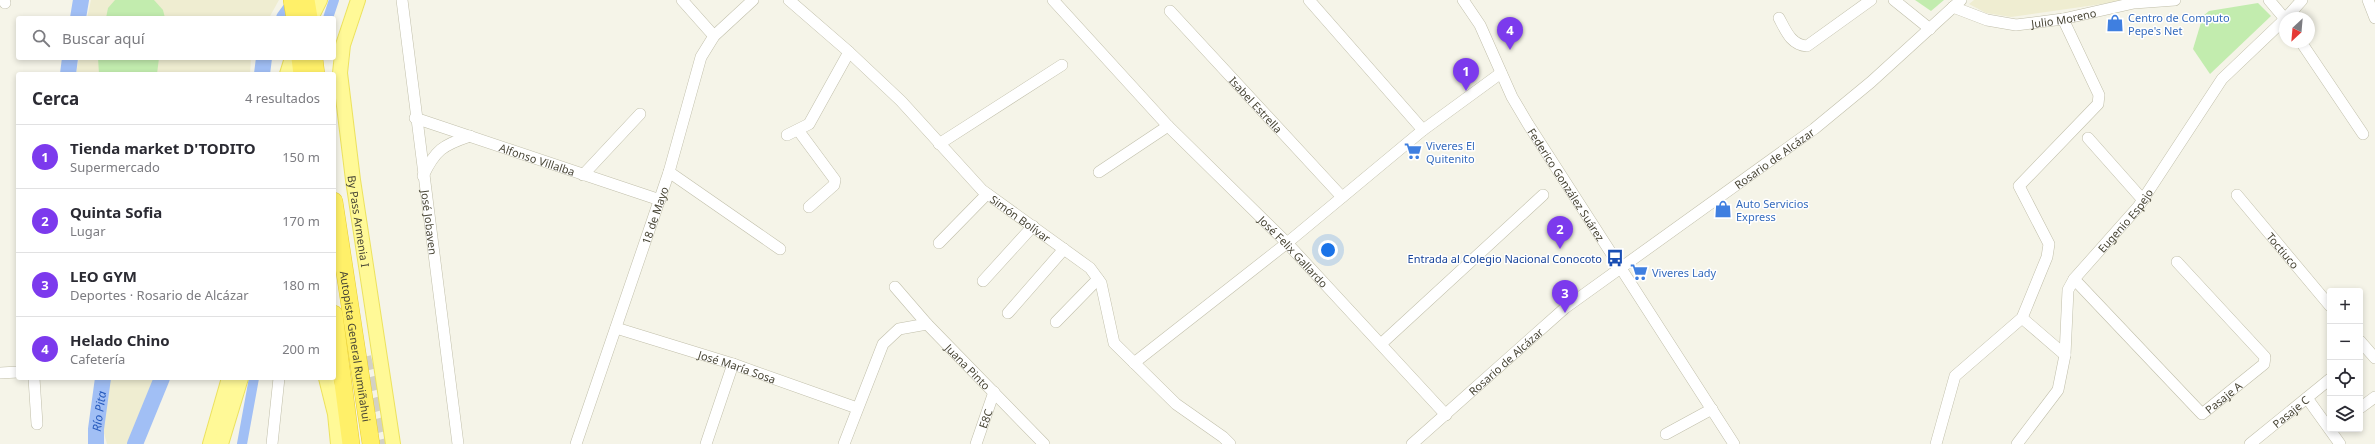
<!DOCTYPE html>
<html lang="es">
<head>
<meta charset="utf-8">
<style>
  :root { --surface:#fff; --page:#f7f7f7; --text:#2b2b33; --muted:#7c7c81; --line:#e1e1e2; --accent:#7c3aed }
  body { margin:0; font-family:"Noto Sans",sans-serif; background:var(--page); color:var(--text) }
  .controls { position:absolute; right:12px; bottom:12px; display:grid; overflow:hidden; border-radius:4px; box-shadow:0 2px 6px #0003 }
  .controls button { width:36px; height:36px; display:grid; place-items:center; padding:0; border:0; border-bottom:1px solid var(--line); background:var(--surface); color:var(--text); font:20px sans-serif }
  .compass { position:absolute; left:2279px; top:12px; width:36px; height:36px; border-radius:50%; background:var(--surface); box-shadow:0 2px 6px #0003; rotate:206deg }
  .you { position:absolute; left:1328px; top:250px; width:14px; height:14px; margin:-10px; border:3px solid #fff; border-radius:50%; background:#1a73e8; box-shadow:0 0 0 6px #1a73e833 }
  .badge { display:grid; place-items:center; width:26px; height:26px; border-radius:50%; background:var(--accent); color:#fff; font-size:13px; font-weight:700 }
  .pin { position:absolute; translate:-50% -33px; filter:drop-shadow(0 1px 2px #0008) }
  .pin::after { content:''; position:absolute; top:21px; width:14px; height:12px; background:inherit; clip-path:polygon(0 0,100% 0,50% 100%) }
  .list { margin:0; padding:0; list-style:none }
  h2 { display:flex; justify-content:space-between; align-items:center; height:52px; margin:0; padding:0 16px; font-size:17px }
  h2 small { font-size:13px; font-weight:400; color:var(--muted) }
  .list li { display:grid; grid-template-columns:26px 1fr auto; gap:12px; align-items:center; box-sizing:border-box; height:64px; padding:0 16px; border-top:1px solid var(--line) }
  .list b { display:block; font-size:15px; white-space:nowrap }
  .list p { margin:0; font-size:13px; white-space:nowrap; color:var(--muted) }
  .list em { font-size:13px; font-style:normal; color:var(--muted) }
  .icon { flex:none; width:22px; height:22px; fill:none; stroke:currentColor; stroke-width:2; stroke-linecap:round; stroke-linejoin:round }
  .map { position:relative; flex:none; width:2375px; height:444px; overflow:hidden }
  .search { position:absolute; background:var(--surface); box-shadow:0 2px 6px #0003; left:16px; top:16px; width:320px; height:44px; display:flex; align-items:center; gap:10px; box-sizing:border-box; padding:0 14px; border-radius:4px; color:var(--muted); font-size:15px }
  .panel { position:absolute; background:var(--surface); box-shadow:0 2px 6px #0003; left:16px; top:72px; width:320px; height:308px; border-radius:4px }
  .map>svg:first-child { display:block }
  .education { fill:#efedd1 }
  .green { fill:#c2ecae }
  .lines { fill:none; stroke-linecap:round; stroke-linejoin:round }
  .canal { stroke:#a1bff5; stroke-width:10 }
  .river { stroke:#a1bff5; stroke-width:16 }
  .major-tunnel { stroke:#d3d1c4; stroke-width:14; stroke-dasharray:14 7; stroke-linecap:butt }
  .minor-casing { stroke:#c1bfaa; stroke-width:12 }
  .major-casing { stroke:#ece25f; stroke-width:16 }
  .highway-casing { stroke:#e8ce2f; stroke-width:18 }
  .minor { stroke:#fff; stroke-width:11 }
  .major { stroke:#fff997; stroke-width:14 }
  .highway { stroke:#fff069; stroke-width:17 }
  .labels { text-anchor:middle; dominant-baseline:central; stroke-width:3; stroke-linejoin:round; paint-order:stroke }
  .street-label { font-size:11px; fill:#494636; stroke:#fff }
  .shop-label { font-size:11px; fill:#366cbe; stroke:#fff; text-anchor:start }
  .transit-label { font-size:11px; fill:#164399; stroke:#fff; text-anchor:end }
  .water-label { font-size:12px; font-style:italic; fill:#275bbd; stroke:#fff }
</style>
</head>
<body>
<div class="map">
<svg width="2375" height="444" viewBox="0 0 2375 444">
  <rect width="100%" height="100%" fill="#f5f4e8"/>
  <g class="education">
    <polygon points="91,0 279,0 269,18 87,18"/>
    <polygon points="1974,0 2130,0 2011,17 1986,13 1969,4"/>
    <polygon points="79,58 251,58 250,74 76,74"/>
    <polygon points="110,378 158,378 134,444 107,444 102,426"/>
  </g>
  <g class="green">
    <polygon points="115,0 154,0 163,10 165,18 106,18 108,8"/>
    <polygon points="1915,0 1944,0 1931,11"/>
    <polygon points="2258,3 2271,16 2210,74 2193,49 2203,16 2209,11"/>
    <polygon points="98,58 159,58 157,74 99,74"/>
  </g>
  <g class="lines">
    <g class="canal">
      <polyline points="328,18 334,0"/>
      <polyline points="242,444 254,378"/>
    </g>
    <g class="river">
      <polyline points="78,18 81,0"/>
      <polyline points="284,18 297,0"/>
      <polyline points="68,74 70,58"/>
      <polyline points="262,74 264,58"/>
      <path id="s1" d="M96 444V429L103 378"/>
      <polyline points="135,444 162,378"/>
    </g>
    <polyline class="major-tunnel" points="364,357 387,444"/>
    <g class="minor-casing">
      <g id="minor">
        <polyline points="4,0 5,3"/>
        <path id="s2" d="M402 0 458 444"/>
        <polyline points="682,0 714,36"/>
        <path id="s3" d="M789 0 849 52 901 101 982 190 1090 268 1101 283 1114 343 1176 404 1223 437 1230 444"/>
        <path id="s4" d="M1053 0 1168 126 1287 243 1446 415"/>
        <polyline points="1309,0 1423,130"/>
        <path id="s5" d="M1463 0 1480 25 1512 97 1528 124 1734 444"/>
        <polyline points="1894,0 1930,29"/>
        <polyline points="2269,0 2285,19"/>
        <polyline points="2368,0 2375,18"/>
        <path id="s6" d="M1953 7 1987 20 2016 25 2063 19 2134 3 2175 0"/>
        <path id="s7" d="M1170 11 1342 197"/>
        <path d="M1779 18C1786 31 1791 45 1807 46L1871 0"/>
        <polyline points="2286,18 2302,0"/>
        <polyline points="2301,42 2363,134"/>
        <path id="s8" d="M415 118 660 200"/>
        <polyline points="798,130 835,180 834,185 809,207"/>
        <polyline points="787,135 809,124 849,52"/>
        <polyline points="2088,138 2143,200"/>
        <polyline points="939,144 1062,65"/>
        <polyline points="669,172 780,249"/>
        <polyline points="1099,172 1168,126"/>
        <polyline points="583,175 640,114"/>
        <path d="M423 176C435 150 443 145 470 136"/>
        <path id="s9" d="M2237 195 2330 306"/>
        <polyline points="939,243 987,194"/>
        <path id="s10" d="M2074 279 2202 414 2264 364 2265 357 2177 262"/>
        <polyline points="983,281 1033,226"/>
        <path id="s11" d="M895 287 927 324 1044 444"/>
        <polyline points="1008,313 1064,249"/>
        <polyline points="2022,318 2065,355"/>
        <polyline points="1056,322 1098,279"/>
        <path id="s12" d="M616 328 733 364 857 408"/>
        <polyline points="2360,341 2375,358"/>
        <polyline points="1381,344 1543,195"/>
        <polyline points="1134,363 1287,243 1423,130 1501,73"/>
        <polyline points="0,373 18,372"/>
        <polyline points="34,378 37,424"/>
        <polyline points="2307,398 2340,444"/>
        <polyline points="2360,408 2375,397"/>
        <polyline points="1666,434 1712,409"/>
        <polyline points="272,444 279,378"/>
        <path id="s13" d="M576 444 669 172 701 57 714 36 753 0"/>
        <polyline points="706,444 733,364"/>
        <polyline points="844,444 883,344 899,329 927,324"/>
        <path id="s14" d="M976 444 994 392"/>
        <path id="s15" d="M1412 444 1565 308 1814 129 1871 82 1961 0"/>
        <polyline points="1936,444 1955,376 2022,318 2047,257 2049,244 2019,186 2098,104 2099,95 2063,19"/>
        <path id="s16" d="M2017 444 2058 390 2065 355 2068 290 2074 279 2138 207 2222 79 2285 19"/>
        <path id="s17" d="M2250 444 2330 379"/>
      </g>
    </g>
    <g class="major-casing">
      <g id="major">
        <path id="s18" d="M358 0 343 45 340 73 353 180 393 444"/>
        <polyline points="311,18 320,0"/>
        <polyline points="287,74 292,58"/>
        <polyline points="326,378 335,414 338,444"/>
        <polyline points="210,444 229,378"/>
        <polyline points="221,444 241,378"/>
      </g>
    </g>
    <g class="highway-casing">
      <g id="highway">
        <polyline points="292,0 295,18"/>
        <polyline points="306,0 309,18"/>
        <polyline points="300,58 302,74"/>
        <polyline points="314,58 316,74"/>
        <path id="s19" d="M334 201 371 444"/>
        <polyline points="334,314 351,444"/>
      </g>
    </g>
    <use href="#minor" class="minor"/>
    <use href="#major" class="major"/>
    <use href="#highway" class="highway"/>
  </g>
  <defs>
    <g id="shop-bare" transform="scale(1.38)"><path d="M-5-2.5h2.3a2.7 3.5 0 0 1 5.4 0H5L5.5 6h-11ZM-1.5-2.5h3a1.5 2.3 0 0 0-3 0Z" fill="#3f7fe0" stroke="#fff" stroke-width="2.5" paint-order="stroke"/></g>
    <g id="supermarket-bare" transform="scale(1.38)"><path d="M-6-5.5h2.5l.6 2H6L4.5 2H-2.5L-4.4-4H-6ZM-1.5 3.2a1.3 1.3 0 1 0 .1 0ZM3 3.2a1.3 1.3 0 1 0 .1 0Z" fill="#3f7fe0" stroke="#fff" stroke-width="2.5" paint-order="stroke"/></g>
    <g id="bus-bare" transform="scale(1.38)"><path d="M-5-6H5V4H4V6H2V4H-2V6H-4V4H-5ZM-3.5-4V0h7V-4ZM-3.5 1.2v1.5H-2V1.2ZM2 1.2v1.5H3.5V1.2Z" fill="#1a4fb4" stroke="#fff" stroke-width="2.5" paint-order="stroke"/></g>
  </defs>
  <g fill-rule="evenodd">
    <use href="#shop-bare" x="2115" y="23"/>
    <use href="#supermarket-bare" x="1413" y="151"/>
    <use href="#shop-bare" x="1723" y="209"/>
    <use href="#bus-bare" x="1615" y="258"/>
    <use href="#supermarket-bare" x="1639" y="272"/>
  </g>
  <g class="labels">
    <g class="street-label">
      <text stroke="none"><textPath href="#s6" startOffset="114">Julio Moreno</textPath></text>
      <text stroke="none"><textPath href="#s7" startOffset="127">Isabel Estrella</textPath></text>
      <text stroke="none"><textPath href="#s15" startOffset="462">Rosario de Alcázar</textPath></text>
      <text stroke="none"><textPath href="#s8" startOffset="129">Alfonso Villalba</textPath></text>
      <text stroke="none"><textPath href="#s5" startOffset="212">Federico González Suárez</textPath></text>
      <text stroke="none"><textPath href="#s13" startOffset="242">18 de Mayo</textPath></text>
      <text stroke="none"><textPath href="#s3" startOffset="319">Simón Bolívar</textPath></text>
      <text stroke="none"><textPath href="#s16" startOffset="259">Eugenio Espejo</textPath></text>
      <text stroke="none"><textPath href="#s18" startOffset="225">By Pass Armenia I</textPath></text>
      <text stroke="none"><textPath href="#s2" startOffset="224">José Jobaven</textPath></text>
      <text stroke="none"><textPath href="#s9" startOffset="72">Toctiuco</textPath></text>
      <text stroke="none"><textPath href="#s4" startOffset="348">José Felix Gallardo</textPath></text>
      <text stroke="none"><textPath href="#s19" startOffset="147">Autopista General Rumiñahui</textPath></text>
      <text stroke="none"><textPath href="#s15" startOffset="125">Rosario de Alcázar</textPath></text>
      <text stroke="none"><textPath href="#s12" startOffset="127">José María Sosa</textPath></text>
      <text stroke="none"><textPath href="#s11" startOffset="108">Juana Pinto</textPath></text>
      <text stroke="none"><textPath href="#s10" startOffset="213">Pasaje A</textPath></text>
      <text stroke="none"><textPath href="#s17" startOffset="52">Pasaje C</textPath></text>
      <text stroke="none"><textPath href="#s14" startOffset="27">E8C</textPath></text>
    </g>
    <g class="shop-label">
      <text x="2128" y="17">Centro de Computo<tspan x="2128" dy="13">Pepe's Net</tspan></text>
      <text x="1426" y="145">Viveres El<tspan x="1426" dy="13">Quitenito</tspan></text>
      <text x="1736" y="203">Auto Servicios<tspan x="1736" dy="13">Express</tspan></text>
      <text x="1652" y="272">Viveres Lady</text>
    </g>
    <g class="transit-label">
      <text x="1602" y="258">Entrada al Colegio Nacional Conocoto</text>
    </g>
    <g class="water-label">
      <text stroke="none"><textPath href="#s1" startOffset="33">Río Pita</textPath></text>
    </g>
  </g>
</svg>
<div class="controls">
<button>+</button>
<button>−</button>
<button><svg class="icon" aria-label="locate" viewBox="0 0 24 24"><circle cx="12" cy="12" r="6"/><path d="M12 2v4M12 18v4M2 12h4M18 12h4"/></svg></button>
<button><svg class="icon" aria-label="layers" viewBox="0 0 24 24"><path d="M12 4l9 5-9 5-9-5zM3 14l9 5 9-5"/></svg></button>
</div>
<svg class="compass" viewBox="-18 -18 36 36"><path d="M0-13l5 13h-10z" fill="#e53935"/><path d="M0 13l5-13h-10z" fill="#7c7c81"/></svg>
<div class="you"></div>
<div class="pin badge" style="left:1466px;top:91px">1</div>
<div class="pin badge" style="left:1560px;top:249px">2</div>
<div class="pin badge" style="left:1565px;top:313px">3</div>
<div class="pin badge" style="left:1510px;top:50px">4</div>
<div class="search"><svg class="icon" aria-label="search" viewBox="0 0 24 24"><circle cx="10" cy="10" r="6"/><path d="M15 15l6 6"/></svg>Buscar aquí</div>
<section class="panel">
<h2>Cerca<small>4 resultados</small></h2>
<ul class="list">
<li><span class="badge">1</span><div><b>Tienda market D'TODITO</b><p>Supermercado</p></div><em>150 m</em></li>
<li><span class="badge">2</span><div><b>Quinta Sofia</b><p>Lugar</p></div><em>170 m</em></li>
<li><span class="badge">3</span><div><b>LEO GYM</b><p>Deportes · Rosario de Alcázar</p></div><em>180 m</em></li>
<li><span class="badge">4</span><div><b>Helado Chino</b><p>Cafetería</p></div><em>200 m</em></li>
</ul>
</section>
</div>
</body>
</html>
